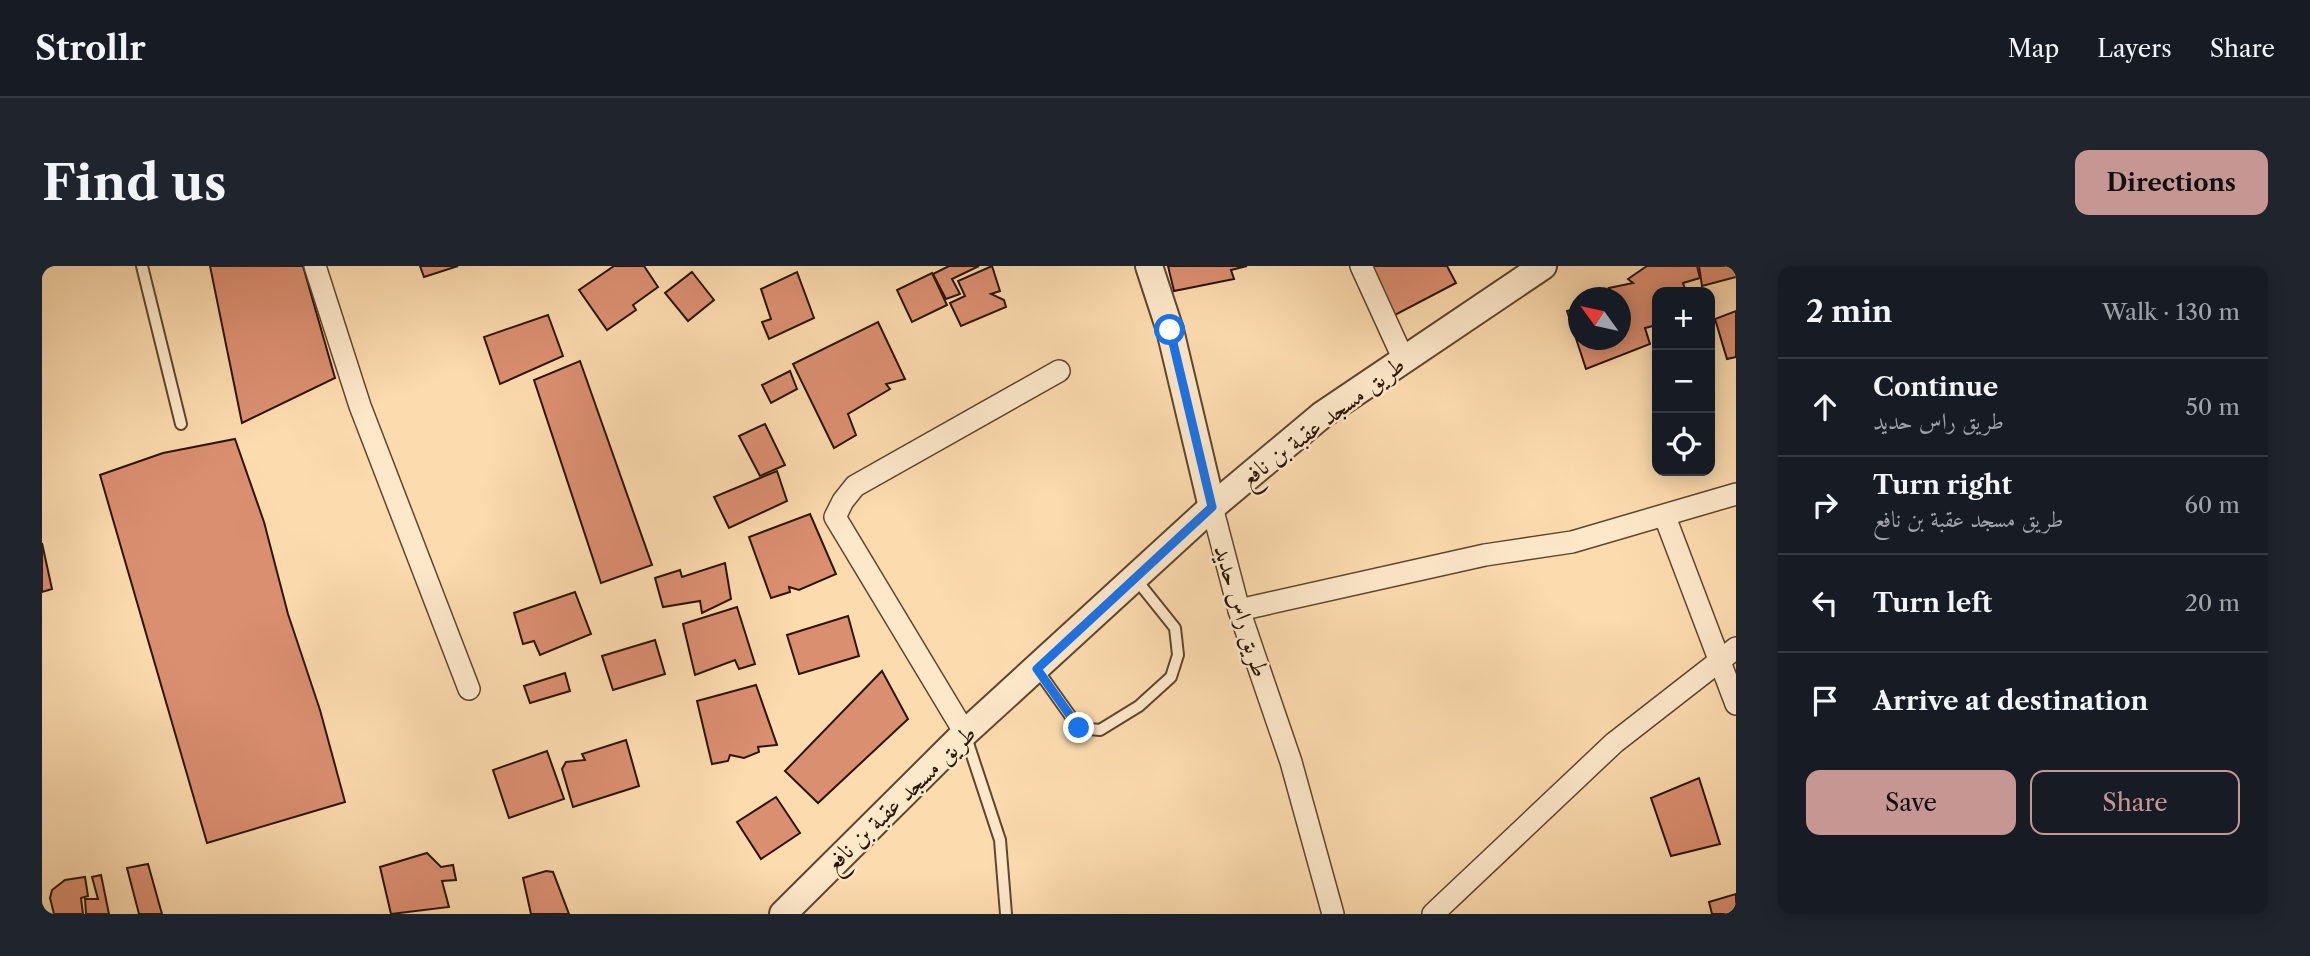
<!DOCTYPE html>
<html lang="en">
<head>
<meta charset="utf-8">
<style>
  :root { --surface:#171b24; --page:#20242c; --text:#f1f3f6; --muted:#9ea1a6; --line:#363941; --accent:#c59692 }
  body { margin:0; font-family:"Libre Caslon Text",Amiri,serif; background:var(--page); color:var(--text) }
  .controls { position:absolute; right:21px; top:21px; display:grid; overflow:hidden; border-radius:14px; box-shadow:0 4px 18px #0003 }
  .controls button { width:63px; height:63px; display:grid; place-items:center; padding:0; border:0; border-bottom:2px solid var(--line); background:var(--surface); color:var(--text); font:35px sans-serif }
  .compass { position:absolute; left:1526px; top:21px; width:63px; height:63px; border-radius:50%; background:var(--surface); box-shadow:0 4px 18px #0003; rotate:303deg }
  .stop { position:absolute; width:21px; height:21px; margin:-16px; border:5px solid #1a73e8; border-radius:50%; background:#fff }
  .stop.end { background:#1a73e8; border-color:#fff; box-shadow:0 2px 7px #0008 }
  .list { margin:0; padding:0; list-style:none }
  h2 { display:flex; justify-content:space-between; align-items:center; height:91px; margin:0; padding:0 28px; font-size:30px }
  h2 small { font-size:23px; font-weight:400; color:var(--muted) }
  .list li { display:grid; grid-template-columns:46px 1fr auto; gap:21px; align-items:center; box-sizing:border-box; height:98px; padding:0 28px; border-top:2px solid var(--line) }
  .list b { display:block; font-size:26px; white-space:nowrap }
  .list p { margin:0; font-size:23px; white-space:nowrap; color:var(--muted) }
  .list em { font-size:23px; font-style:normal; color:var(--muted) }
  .actions { display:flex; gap:14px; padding:21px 28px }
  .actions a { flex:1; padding:16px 0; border:2px solid var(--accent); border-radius:14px; text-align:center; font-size:24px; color:var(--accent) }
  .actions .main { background:var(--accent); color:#111 }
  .icon { flex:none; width:38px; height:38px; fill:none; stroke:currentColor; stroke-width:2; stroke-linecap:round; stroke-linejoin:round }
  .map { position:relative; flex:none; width:1694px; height:648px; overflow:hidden; border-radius:14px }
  header { display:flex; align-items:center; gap:42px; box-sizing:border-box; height:98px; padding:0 35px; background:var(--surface); border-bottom:2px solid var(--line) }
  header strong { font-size:33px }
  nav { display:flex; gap:38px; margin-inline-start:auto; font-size:24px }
  .intro { display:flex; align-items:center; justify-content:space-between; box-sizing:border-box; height:168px; padding:0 42px }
  h1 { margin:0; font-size:49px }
  .button { padding:18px 32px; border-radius:14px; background:var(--accent); color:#111; font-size:24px; font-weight:700 }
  main { display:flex; gap:42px; padding:0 42px }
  aside { flex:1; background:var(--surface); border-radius:14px; box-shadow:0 4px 18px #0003 }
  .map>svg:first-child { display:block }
  .building { fill:#db8f71; stroke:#2a1502; stroke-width:2 }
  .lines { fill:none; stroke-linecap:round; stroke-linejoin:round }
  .service-casing { stroke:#5e462d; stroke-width:14 }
  .minor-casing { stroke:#5e462d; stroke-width:24 }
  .tertiary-casing { stroke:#5e462d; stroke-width:30 }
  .service { stroke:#fde8ca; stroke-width:10 }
  .minor { stroke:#fde8ca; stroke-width:21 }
  .tertiary { stroke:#fde8ca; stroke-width:26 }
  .route { stroke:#1a73e8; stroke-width:9 }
  .labels { text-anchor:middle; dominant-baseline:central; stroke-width:5; stroke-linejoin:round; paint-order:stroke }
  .street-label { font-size:24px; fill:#2a1502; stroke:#fde8ca }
</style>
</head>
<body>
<header>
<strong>Strollr</strong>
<nav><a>Map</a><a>Layers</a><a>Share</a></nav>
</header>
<div class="intro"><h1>Find us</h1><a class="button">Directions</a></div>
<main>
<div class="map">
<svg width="1694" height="648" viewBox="0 0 1694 648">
  <rect width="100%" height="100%" fill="#fcdbae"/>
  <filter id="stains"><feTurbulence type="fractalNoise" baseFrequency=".00286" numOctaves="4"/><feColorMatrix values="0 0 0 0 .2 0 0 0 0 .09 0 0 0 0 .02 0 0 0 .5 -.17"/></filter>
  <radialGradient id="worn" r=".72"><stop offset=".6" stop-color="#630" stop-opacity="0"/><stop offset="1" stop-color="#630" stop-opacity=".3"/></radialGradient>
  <g class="building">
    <polygon points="168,0 261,0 293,112 200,157"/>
    <polygon points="378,0 416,0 382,11"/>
    <polygon points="572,0 602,0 616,21 591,39 594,44 565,64 537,24"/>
    <polygon points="907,0 937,0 910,13 918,28 904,33 891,8"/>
    <polygon points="950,0 958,25 949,28 962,34 964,41 919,60 908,37 923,30 916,15"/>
    <polygon points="1126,0 1205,0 1189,4 1192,13 1132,25"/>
    <polygon points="1327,0 1405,0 1414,17 1353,49"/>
    <polygon points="1605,0 1655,0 1658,12 1641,17 1644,26 1615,26 1615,59 1603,62 1608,78 1544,103 1525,45 1536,42 1536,74 1578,74 1578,32 1563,32 1571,28 1567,22 1591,17 1586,13"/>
    <polygon points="1657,0 1694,0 1694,11 1660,20"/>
    <polygon points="650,6 672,34 646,55 623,27"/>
    <polygon points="755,6 772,52 727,73 720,56 729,53 719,23"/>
    <polygon points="890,7 905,39 870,56 855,24"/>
    <polygon points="1694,45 1694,91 1685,93 1673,53"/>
    <polygon points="506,49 521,90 458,118 442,71"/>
    <polygon points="836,56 863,113 844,118 848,123 806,148 814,169 792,182 751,98"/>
    <polygon points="538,95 610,299 559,317 492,114"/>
    <polygon points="748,105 755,123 729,137 720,119"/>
    <polygon points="723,158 743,199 718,210 697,170"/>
    <polygon points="193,173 222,256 246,348 278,444 303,536 165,577 58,209 121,187"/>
    <polygon points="735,205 745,235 687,262 672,231"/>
    <polygon points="768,248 794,308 757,324 747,321 748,326 729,332 707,271"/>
    <polygon points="0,277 10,323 0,326"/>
    <polygon points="683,297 689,333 660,347 658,335 621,341 613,312 638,304 640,311"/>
    <polygon points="533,326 549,368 498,389 492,375 481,378 472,347"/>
    <polygon points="695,341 713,398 697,403 693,394 653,409 641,358"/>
    <polygon points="806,350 817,390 757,408 745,369"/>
    <polygon points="613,374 623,408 571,424 560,390"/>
    <polygon points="840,405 866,453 776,537 743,505"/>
    <polygon points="523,407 528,425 488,437 482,420"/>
    <polygon points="714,419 735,479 716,481 717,486 702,492 688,489 686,495 670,498 655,435"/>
    <polygon points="584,474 597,520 531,541 520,503 524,496 543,494 540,488"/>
    <polygon points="505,485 522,533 467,552 451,504"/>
    <polygon points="1657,512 1678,578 1629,590 1609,532"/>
    <polygon points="734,531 758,567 719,593 695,556"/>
    <polygon points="385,587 399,601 411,599 414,614 400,615 407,641 349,648 338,601"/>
    <polygon points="106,598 120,648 97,648 85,602"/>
    <polygon points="504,605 511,606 527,648 489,648 481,612"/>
    <polygon points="59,609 67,648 44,648 43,633 56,633 50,611"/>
    <polygon points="43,611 46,630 39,632 41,648 12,648 8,632 10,624 23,614"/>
    <polygon points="1694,628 1694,648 1670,648 1667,636"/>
  </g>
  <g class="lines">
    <g class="service-casing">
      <g id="service">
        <polyline points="100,0 139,158"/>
        <polyline points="995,403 1037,462 1058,464 1097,440 1129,411 1136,389 1133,362 1093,312"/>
        <polyline points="923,468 958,574 964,648"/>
      </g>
    </g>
    <g class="minor-casing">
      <g id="minor">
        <polyline points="273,0 318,140 427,423"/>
        <polyline points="1319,0 1361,92"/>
        <polyline points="1170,241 1197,344 1249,496 1291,648"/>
        <polyline points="1623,251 1694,438"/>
        <polyline points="1197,344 1443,289 1530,276 1694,228"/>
        <polyline points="923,467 793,251 801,235 813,220 1017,105"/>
        <polyline points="1391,648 1572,477 1694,382"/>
      </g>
    </g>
    <g class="tertiary-casing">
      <g id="tertiary">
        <polyline points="1107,0 1128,64 1170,241"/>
        <polyline points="741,648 923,467 1170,241 1280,149 1501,0"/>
      </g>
    </g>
    <use href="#service" class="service"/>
    <use href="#minor" class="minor"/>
    <use href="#tertiary" class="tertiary"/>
  </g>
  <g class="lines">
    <polyline class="route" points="1037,462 995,403 1170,241 1128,64"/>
  </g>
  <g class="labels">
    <g class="street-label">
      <text transform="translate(1280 155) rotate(-37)">طريق مسجد عقبة بن نافع</text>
      <text transform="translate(1200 345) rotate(73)">طريق راس حديد</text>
      <text transform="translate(858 532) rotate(-44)">طريق مسجد عقبة بن نافع</text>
    </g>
  </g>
  <rect width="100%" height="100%" filter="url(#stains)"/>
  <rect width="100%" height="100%" fill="url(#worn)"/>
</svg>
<div class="controls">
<button>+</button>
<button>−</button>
<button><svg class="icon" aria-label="locate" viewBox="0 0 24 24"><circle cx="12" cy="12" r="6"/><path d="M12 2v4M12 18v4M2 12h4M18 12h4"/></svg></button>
</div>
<svg class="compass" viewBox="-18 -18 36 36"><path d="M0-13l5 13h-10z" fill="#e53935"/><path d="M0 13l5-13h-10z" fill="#9ea1a6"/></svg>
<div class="stop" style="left:1128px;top:64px"></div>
<div class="stop end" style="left:1037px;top:462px"></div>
</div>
<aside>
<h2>2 min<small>Walk · 130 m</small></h2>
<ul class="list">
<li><svg class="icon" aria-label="ahead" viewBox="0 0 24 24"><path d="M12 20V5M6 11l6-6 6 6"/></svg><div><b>Continue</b><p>طريق راس حديد</p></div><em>50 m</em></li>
<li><svg class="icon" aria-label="right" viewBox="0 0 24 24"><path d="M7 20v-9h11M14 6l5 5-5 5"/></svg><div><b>Turn right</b><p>طريق مسجد عقبة بن نافع</p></div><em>60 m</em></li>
<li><svg class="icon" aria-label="left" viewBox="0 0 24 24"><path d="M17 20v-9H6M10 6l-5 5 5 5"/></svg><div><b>Turn left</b></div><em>20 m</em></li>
<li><svg class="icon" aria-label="arrive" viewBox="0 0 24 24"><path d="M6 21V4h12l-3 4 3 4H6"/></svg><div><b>Arrive at destination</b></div></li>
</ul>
<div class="actions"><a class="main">Save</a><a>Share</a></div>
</aside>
</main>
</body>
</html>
